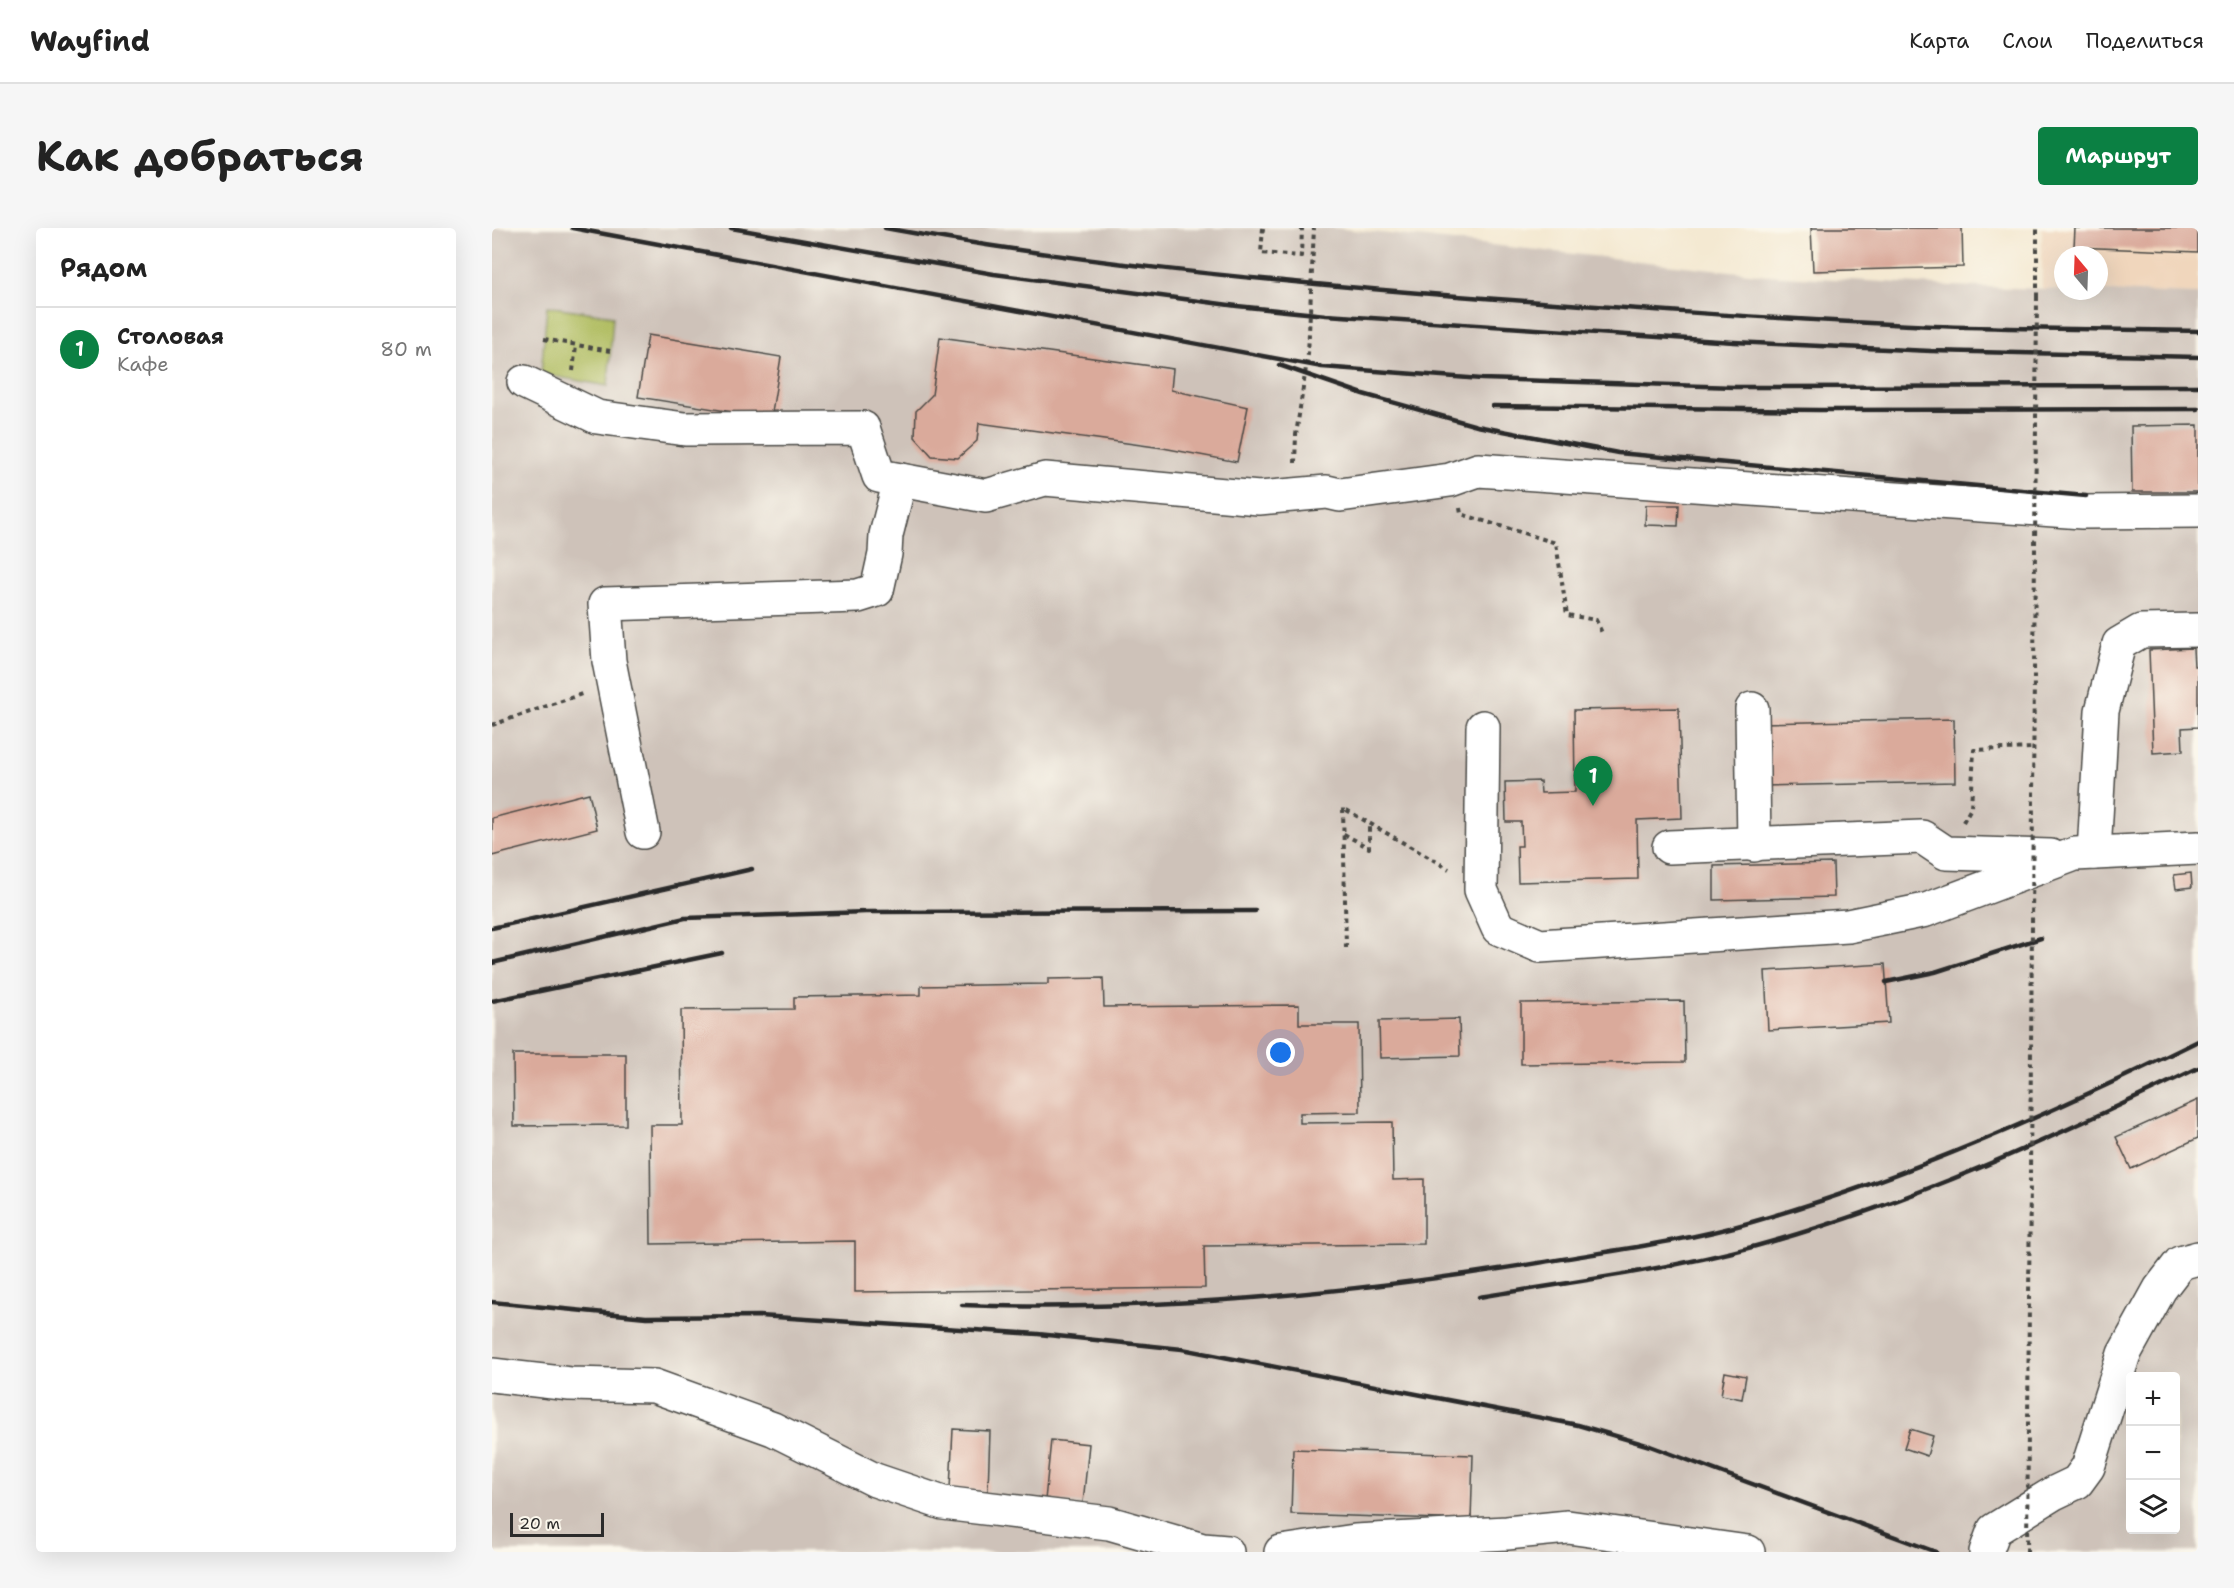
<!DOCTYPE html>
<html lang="ru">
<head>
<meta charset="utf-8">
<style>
  :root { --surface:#fff; --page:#f6f6f6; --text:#222; --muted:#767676; --line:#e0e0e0; --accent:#0b8043 }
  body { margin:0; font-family:"Shantell Sans",sans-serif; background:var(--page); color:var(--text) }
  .controls { position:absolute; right:18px; bottom:18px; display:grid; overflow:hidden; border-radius:6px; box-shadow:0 6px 24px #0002 }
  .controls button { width:54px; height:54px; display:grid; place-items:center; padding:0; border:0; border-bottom:2px solid var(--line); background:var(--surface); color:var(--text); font:30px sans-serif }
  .compass { position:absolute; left:1562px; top:18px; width:54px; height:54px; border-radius:50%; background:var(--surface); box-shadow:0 6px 24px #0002; rotate:341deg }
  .scale { position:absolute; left:18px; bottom:15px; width:94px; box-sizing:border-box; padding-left:6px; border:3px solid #2b2b2b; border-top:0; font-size:16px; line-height:21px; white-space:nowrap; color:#2b2b2b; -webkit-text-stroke:4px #fbf7ec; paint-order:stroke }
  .you { position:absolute; left:789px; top:825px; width:21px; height:21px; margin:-15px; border:4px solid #fff; border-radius:50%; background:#1a73e8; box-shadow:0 0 0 9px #1a73e833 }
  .badge { display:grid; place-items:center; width:39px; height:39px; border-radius:50%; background:var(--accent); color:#fff; font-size:20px; font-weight:700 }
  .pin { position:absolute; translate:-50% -50px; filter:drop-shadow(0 2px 3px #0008) }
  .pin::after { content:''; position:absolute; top:32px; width:21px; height:18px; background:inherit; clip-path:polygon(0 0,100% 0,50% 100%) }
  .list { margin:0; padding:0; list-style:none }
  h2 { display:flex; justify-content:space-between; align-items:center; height:78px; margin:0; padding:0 24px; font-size:26px }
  h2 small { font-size:20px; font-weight:400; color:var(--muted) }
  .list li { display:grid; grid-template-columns:39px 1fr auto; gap:18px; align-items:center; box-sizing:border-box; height:84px; padding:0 24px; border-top:2px solid var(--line) }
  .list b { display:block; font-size:22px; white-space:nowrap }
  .list p { margin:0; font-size:20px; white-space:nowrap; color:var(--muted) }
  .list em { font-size:20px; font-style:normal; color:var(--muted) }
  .icon { flex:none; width:33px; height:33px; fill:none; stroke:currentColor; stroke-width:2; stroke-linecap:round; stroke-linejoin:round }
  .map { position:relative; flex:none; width:1706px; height:1324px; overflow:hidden; border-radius:6px }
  header { display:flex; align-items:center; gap:36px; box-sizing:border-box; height:84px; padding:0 30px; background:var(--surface); border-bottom:2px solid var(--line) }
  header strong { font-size:28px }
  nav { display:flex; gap:33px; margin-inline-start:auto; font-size:21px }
  .intro { display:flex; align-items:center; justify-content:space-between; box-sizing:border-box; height:144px; padding:0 36px }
  h1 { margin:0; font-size:42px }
  .button { padding:15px 27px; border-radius:6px; background:var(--accent); color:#fff; font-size:21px; font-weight:700 }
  main { display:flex; gap:36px; padding:0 36px }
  aside { flex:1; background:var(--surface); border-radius:6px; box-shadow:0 6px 24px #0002 }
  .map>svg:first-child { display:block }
  .built { fill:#f0d6bc }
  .industrial { fill:#cec2b9; fill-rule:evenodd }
  .green { fill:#aebb5d; stroke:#6c7344; stroke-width:1.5 }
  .building { fill:#daaa9b }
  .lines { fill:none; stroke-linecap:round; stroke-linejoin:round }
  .minor-casing { stroke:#494844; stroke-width:36 }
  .path { stroke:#494844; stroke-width:4; stroke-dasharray:4.5 4.5; stroke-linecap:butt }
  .minor { stroke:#fff; stroke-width:33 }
  .rail { stroke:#2b2b2b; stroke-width:4.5 }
  .path-bridge { stroke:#494844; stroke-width:4; stroke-dasharray:4.5 4.5; stroke-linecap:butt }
</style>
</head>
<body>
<header>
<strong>Wayfind</strong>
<nav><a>Карта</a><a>Слои</a><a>Поделиться</a></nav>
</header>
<div class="intro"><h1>Как добраться</h1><a class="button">Маршрут</a></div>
<main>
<aside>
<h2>Рядом<small></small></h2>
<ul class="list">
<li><span class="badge">1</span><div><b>Столовая</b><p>Кафе</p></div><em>80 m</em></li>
</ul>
</aside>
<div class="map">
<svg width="1706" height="1324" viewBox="0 0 1706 1324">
  <rect width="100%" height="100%" fill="#fbf7ec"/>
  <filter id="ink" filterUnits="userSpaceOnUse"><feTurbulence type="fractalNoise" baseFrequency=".0167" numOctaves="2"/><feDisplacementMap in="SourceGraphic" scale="12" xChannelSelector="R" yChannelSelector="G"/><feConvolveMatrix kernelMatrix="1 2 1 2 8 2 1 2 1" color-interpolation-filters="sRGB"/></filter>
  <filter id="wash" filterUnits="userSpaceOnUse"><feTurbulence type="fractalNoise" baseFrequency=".008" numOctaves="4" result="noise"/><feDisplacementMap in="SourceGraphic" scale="24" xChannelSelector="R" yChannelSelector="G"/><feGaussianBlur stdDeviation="1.35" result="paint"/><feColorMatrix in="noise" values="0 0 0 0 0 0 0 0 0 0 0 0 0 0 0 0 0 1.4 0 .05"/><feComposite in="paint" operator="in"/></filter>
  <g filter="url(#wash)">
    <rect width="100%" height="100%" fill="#f4e9d2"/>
    <polygon class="built" points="1550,0 1706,0 1706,66 1607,63 1607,27 1571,27 1571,62 1550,61"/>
    <path class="industrial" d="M0 0H843L1275 47 1459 58 1706 66V1324H0ZM1638 1148H1684V1302H1638Z"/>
    <polygon class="green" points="55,78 121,88 116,158 49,146"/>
    <g id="blocks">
      <g class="building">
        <polygon points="1319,0 1470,0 1471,39 1321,43"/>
        <polygon points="1583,0 1706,0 1706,24 1582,19"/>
        <polygon points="156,107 289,129 279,190 146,169"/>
        <polygon points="448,109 681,141 679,162 756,179 745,234 671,220 487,195 485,213 466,230 440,228 423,209 424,183 440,167"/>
        <polygon points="1706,197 1706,264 1640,264 1639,198"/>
        <polygon points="1154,277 1187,277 1186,298 1153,297"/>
        <polygon points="1701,420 1702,438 1706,438 1706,499 1690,500 1691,523 1661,525 1657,422"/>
        <polygon points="1187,480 1190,590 1145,592 1146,651 1026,654 1025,618 1030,618 1029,594 1014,594 1013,554 1048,553 1049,565 1083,564 1082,482"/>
        <polygon points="1462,491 1463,554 1271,558 1270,495"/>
        <polygon points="97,565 105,601 0,628 0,590"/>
        <polygon points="1341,635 1342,669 1222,672 1222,638"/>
        <polygon points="1699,645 1700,659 1684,661 1682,647"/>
        <polygon points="1393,736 1397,795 1276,802 1273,743"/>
        <polygon points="611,750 612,779 807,777 807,796 867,796 868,884 808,885 808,895 900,894 901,952 932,951 932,1016 712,1018 713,1060 363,1064 363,1013 159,1016 158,897 190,897 189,782 302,781 302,769 429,767 429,758 556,756 556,751"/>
        <polygon points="1192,773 1193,834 1029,836 1029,775"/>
        <polygon points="967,791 968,828 888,830 887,793"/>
        <polygon points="21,826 134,826 134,897 22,898"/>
        <polygon points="1706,872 1706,910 1639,941 1624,909"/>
        <polygon points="1233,1144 1254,1148 1250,1171 1229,1167"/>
        <polygon points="461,1201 498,1203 496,1263 458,1261"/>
        <polygon points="1418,1201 1441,1208 1435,1228 1412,1220"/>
        <polygon points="559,1212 597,1216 591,1275 553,1272"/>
        <polygon points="801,1221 981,1227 979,1292 799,1286"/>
      </g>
    </g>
  </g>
  <g filter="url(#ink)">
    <use href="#blocks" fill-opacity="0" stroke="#494844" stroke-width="1.5"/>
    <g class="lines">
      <g class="minor-casing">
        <g id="minor">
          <polyline points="32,154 105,189 193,201 371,200 387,248 494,268 553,251 767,270 835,264 848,267 958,252 986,242 1590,284 1706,283"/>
          <polyline points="1260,481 1262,617"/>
          <polyline points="991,499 989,662 1006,700 1048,718 1356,698 1434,682 1583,626 1706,620"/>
          <polyline points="151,604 117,433 113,376 366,368 385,362 393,326 394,307 408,252"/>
          <polyline points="1177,619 1430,609 1454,625 1559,628"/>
          <polyline points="1602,625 1610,483 1627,416 1649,403 1706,402"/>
          <polyline points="0,1147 78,1156 162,1158 281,1201 383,1252 451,1275 617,1295 711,1322 735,1324"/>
          <polyline points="789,1324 863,1313 1015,1305 1076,1299 1256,1324"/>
          <polyline points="1494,1324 1502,1302 1562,1265 1585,1254 1596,1239 1632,1126 1668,1061 1688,1035 1706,1030"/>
        </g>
      </g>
      <g class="path">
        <polyline points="771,0 769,25 809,28 810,0"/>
        <polyline points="1545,69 1545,0"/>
        <polyline points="52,111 118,123"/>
        <polyline points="81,143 84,117"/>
        <polyline points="803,235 804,207 816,126 822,0"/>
        <polyline points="968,280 969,286 1064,315 1075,387 1104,392 1111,407"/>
        <polyline points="0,497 90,466"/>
        <polyline points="1471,594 1479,580 1482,522 1542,520"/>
        <polyline points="852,606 877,620 877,595"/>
        <polyline points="854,720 851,580 957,641"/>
      </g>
      <use href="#minor" class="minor"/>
      <g class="rail">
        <polyline points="80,0 830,139 990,151 1243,159 1706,158"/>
        <polyline points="239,0 502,46 745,78 834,87 1242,114 1439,123 1706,129"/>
        <path d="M393 0C578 34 765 52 952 67 1115 79 1278 91 1441 98 1529 101 1618 101 1706 103"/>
        <polyline points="787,137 871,166 985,198 1126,225 1594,268"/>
        <polyline points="1001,178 1327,182 1706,181"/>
        <polyline points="0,700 260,641"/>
        <polyline points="0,735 193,690 374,684 763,683"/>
        <polyline points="1394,754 1443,744 1549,710"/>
        <polyline points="0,773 230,725"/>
        <path d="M987 1069C1080 1054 1174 1042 1264 1018 1418 976 1563 909 1706 840"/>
        <polyline points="0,1074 154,1089 268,1088 546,1106 690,1121 1086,1197 1158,1218 1444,1324"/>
        <path d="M470 1077C663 1084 855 1066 1046 1035 1117 1023 1191 1014 1260 994 1415 950 1562 884 1706 813"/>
      </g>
      <polyline class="path-bridge" points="1535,1324 1545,69"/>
    </g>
  </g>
</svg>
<div class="controls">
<button>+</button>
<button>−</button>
<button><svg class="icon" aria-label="layers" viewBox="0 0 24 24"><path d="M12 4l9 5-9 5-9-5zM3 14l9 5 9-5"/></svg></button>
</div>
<svg class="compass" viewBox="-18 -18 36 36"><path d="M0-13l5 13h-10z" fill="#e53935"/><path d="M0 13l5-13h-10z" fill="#767676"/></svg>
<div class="scale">20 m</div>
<div class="you"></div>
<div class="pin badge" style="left:1101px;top:578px">1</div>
</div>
</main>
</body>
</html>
